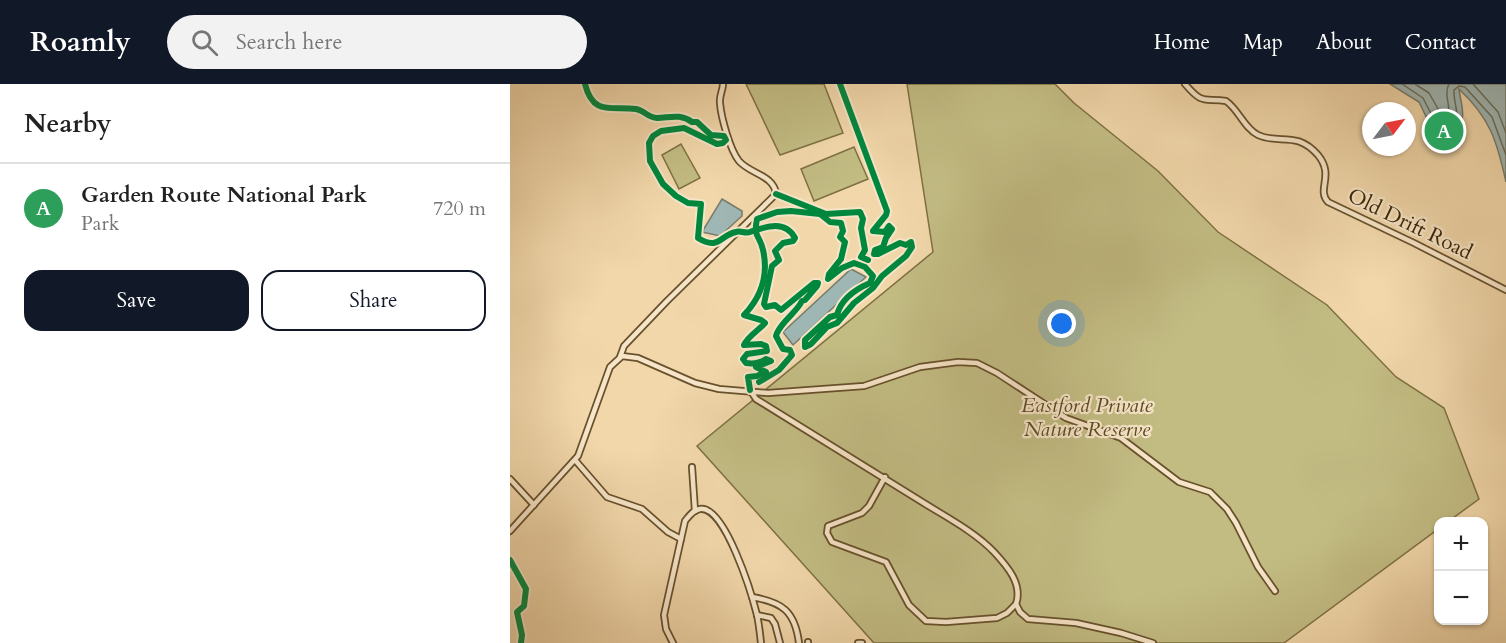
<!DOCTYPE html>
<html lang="en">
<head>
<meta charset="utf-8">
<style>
  :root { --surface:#fff; --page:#f2f2f2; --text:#222; --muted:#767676; --line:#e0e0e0; --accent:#111827 }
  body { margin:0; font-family:Cardo,serif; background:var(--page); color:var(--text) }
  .controls { position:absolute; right:18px; bottom:18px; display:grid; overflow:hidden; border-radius:12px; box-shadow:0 2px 4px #0004 }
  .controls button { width:54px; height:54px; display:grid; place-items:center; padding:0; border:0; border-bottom:2px solid var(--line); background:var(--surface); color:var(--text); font:30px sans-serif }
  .compass { position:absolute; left:852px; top:18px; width:54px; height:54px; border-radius:50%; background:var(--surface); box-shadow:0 2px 4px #0004; rotate:58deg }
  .you { position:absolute; left:552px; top:240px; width:21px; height:21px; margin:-15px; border:4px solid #fff; border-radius:50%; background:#1a73e8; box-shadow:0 0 0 9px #1a73e833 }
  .badge { display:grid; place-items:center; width:39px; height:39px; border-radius:50%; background:var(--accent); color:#fff; font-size:20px; font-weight:700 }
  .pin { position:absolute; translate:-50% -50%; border:3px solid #fff; box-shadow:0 2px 6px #0006 }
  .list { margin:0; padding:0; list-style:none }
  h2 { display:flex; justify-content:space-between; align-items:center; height:78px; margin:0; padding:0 24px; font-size:26px }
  h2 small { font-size:20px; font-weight:400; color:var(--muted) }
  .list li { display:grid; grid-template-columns:39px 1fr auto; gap:18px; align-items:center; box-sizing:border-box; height:90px; padding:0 24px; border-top:2px solid var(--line) }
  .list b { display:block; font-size:22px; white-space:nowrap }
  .list p { margin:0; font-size:20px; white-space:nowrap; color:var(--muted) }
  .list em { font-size:20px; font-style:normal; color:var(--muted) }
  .actions { display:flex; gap:12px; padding:18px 24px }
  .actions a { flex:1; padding:14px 0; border:2px solid var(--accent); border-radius:18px; text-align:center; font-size:21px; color:var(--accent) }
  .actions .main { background:var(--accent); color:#fff }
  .icon { flex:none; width:33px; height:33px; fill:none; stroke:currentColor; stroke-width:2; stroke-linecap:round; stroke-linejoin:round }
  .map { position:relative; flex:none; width:996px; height:559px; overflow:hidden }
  header { display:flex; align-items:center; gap:36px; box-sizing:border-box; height:84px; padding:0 30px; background:var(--accent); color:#fff }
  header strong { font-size:28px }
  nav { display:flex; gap:33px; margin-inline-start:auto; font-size:21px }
  .search { width:420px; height:54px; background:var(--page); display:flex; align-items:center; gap:15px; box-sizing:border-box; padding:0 21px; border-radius:33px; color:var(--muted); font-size:22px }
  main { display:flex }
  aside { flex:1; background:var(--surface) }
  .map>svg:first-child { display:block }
  .green { fill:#c2bc83; stroke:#7e7042; stroke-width:1.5 }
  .water { fill:#9fb7b4; stroke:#777c6d; stroke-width:1.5 }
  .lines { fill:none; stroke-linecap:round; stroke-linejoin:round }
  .shore { stroke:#6c6e5b; stroke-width:1.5 }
  .street-casing { stroke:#68512c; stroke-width:8 }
  .street { stroke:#f6e5c8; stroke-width:4.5 }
  .cycleway-casing { stroke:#f6e5c8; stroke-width:10 }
  .cycleway { stroke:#00873e; stroke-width:6 }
  .labels { text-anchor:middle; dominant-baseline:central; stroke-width:4.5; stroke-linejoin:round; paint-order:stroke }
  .street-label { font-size:21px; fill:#3a2402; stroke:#f6e5c8 }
  .park-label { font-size:21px; font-style:italic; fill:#5c4a22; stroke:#f6e5c8 }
</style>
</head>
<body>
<header>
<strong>Roamly</strong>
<div class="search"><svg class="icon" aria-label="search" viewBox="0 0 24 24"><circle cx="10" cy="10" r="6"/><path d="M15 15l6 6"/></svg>Search here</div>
<nav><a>Home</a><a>Map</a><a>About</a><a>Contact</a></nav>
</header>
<main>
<aside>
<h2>Nearby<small></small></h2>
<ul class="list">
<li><span class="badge" style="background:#2e9e5b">A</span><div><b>Garden Route National Park</b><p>Park</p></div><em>720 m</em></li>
</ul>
<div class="actions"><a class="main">Save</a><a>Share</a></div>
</aside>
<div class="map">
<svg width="996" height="559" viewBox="0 0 996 559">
  <rect width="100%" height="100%" fill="#f1d7aa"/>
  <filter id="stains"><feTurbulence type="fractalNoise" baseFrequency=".00333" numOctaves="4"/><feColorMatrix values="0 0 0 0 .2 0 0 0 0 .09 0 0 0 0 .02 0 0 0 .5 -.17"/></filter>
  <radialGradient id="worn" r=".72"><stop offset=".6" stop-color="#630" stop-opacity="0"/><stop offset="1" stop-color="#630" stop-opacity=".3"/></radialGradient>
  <g class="green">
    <polygon points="236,0 314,0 333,49 270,71"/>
    <polygon points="397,0 545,0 564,19 648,87 708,148 817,221 886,293 934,324 969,415 939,437 928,438 928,445 774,559 364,559 187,362 423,168"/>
    <polygon points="171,60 190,94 169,105 152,71"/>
    <polygon points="344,63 358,95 304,117 291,85"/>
  </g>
  <g class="water">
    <path d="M880 0H996V98C987 57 980 34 949 5 953 33 959 31 937 56L926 53 909 18Z"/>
    <polygon points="212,115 232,127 232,132 210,152 192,148"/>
    <polygon points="341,185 356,193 283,261 273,248"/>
  </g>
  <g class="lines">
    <g class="shore">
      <path d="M892 0 913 14 930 47 934 48C956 33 943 26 944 6L949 2 955 3 982 33 996 71"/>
      <path d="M905 0 919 9 935 37 938 35C942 22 933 12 939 0"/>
      <polyline points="963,0 988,28 996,49"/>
    </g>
    <g class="street-casing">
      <g id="street">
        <path d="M675 0C693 21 693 14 716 17 729 26 734 44 748 51 769 61 786 46 808 71 825 92 806 105 818 118L904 159 996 206"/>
        <path d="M110 273 114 262 157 217 266 110C264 91 240 90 229 77 220 66 211 33 210 19 209 12 213 6 213 0"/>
        <path d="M240 306 246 315C300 349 355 382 409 416 434 432 464 447 484 468 497 482 513 500 506 520L510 528 518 535 566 539 611 549 643 559"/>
        <polyline points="65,376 97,413 132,425 158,448 171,455"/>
        <polyline points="182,383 185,427"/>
        <polyline points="375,393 359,422 352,429 318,442 317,449 322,458 376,478 399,521 416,537 436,538 487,534 497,529 506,520"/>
        <polyline points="0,395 24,421"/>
        <polyline points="0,447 68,372 100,283 112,272 128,274 185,299 209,305 258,309 354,302 410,283 448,278 467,279 487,289 556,334 611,354 669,398 700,408 717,425 726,439 748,483 765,507"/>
        <path d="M242 513C272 518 285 527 289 559"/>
        <polyline points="247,531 261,534 265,540 270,559"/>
        <polyline points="298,558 298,559"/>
        <path d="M163 559 156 545 154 531 175 437C179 432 183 426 190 425 215 421 242 511 247 531 249 540 250 550 251 559"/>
        <polyline points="348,559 352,559"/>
      </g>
    </g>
    <use href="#street" class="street"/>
    <g class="cycleway-casing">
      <g id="cycleway">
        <path d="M75 0C83 32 101 22 126 25 134 26 138 34 147 34 159 34 170 29 182 38H187L201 51 214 52 216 56 213 59 207 60 174 44 151 47 143 52 139 59 140 77 153 100 166 112 178 119 191 120 188 154C209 167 210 151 226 148 230 146 235 150 240 148 255 143 275 135 285 154L283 157 273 159 265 167 269 176 262 182 254 220 256 223 265 221 271 226 304 199H308L307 202 295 216 292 217C286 229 273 236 267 249L266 252 273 265 280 266 282 271 269 286 249 298"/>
        <polyline points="266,110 316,130 350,128 353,135 351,144 355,166 351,173 358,176"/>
        <path d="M240 306 238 293 247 292 256 288 246 283 261 277 256 275C250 279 242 280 236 279L233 275 237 270 257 267 256 262 251 260 234 261C238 252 248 247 255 239L251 236 234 231C251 213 259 192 253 166 250 151 243 154 247 135L267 128 281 127 310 130 320 138 331 139 333 147 330 153 335 158 331 175 319 190 318 195 332 184 344 179 355 183 363 192 360 199C346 205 331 215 327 231L320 233 295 256V263L301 260 317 243 327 239 344 219 363 204 372 192 396 172 402 163 401 158 396 161 390 159 368 170H364L365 166 373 163 376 154 382 145 379 142 375 148 363 147 376 131 377 127 330 0"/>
        <polyline points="0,476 16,505 14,522 7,528 12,551 11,559"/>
      </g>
    </g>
    <use href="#cycleway" class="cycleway"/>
  </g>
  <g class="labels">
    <g class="street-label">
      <text transform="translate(900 140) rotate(26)">Old Drift Road</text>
    </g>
    <g class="park-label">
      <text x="577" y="321">Eastford Private<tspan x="577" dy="24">Nature Reserve</tspan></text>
    </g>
  </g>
  <rect width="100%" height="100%" filter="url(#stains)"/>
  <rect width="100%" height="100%" fill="url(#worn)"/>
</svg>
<div class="controls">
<button>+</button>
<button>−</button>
</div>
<svg class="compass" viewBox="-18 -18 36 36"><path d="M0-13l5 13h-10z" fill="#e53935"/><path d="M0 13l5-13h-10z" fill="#767676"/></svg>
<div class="you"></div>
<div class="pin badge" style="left:934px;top:47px;background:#2e9e5b">A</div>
</div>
</main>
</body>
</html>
